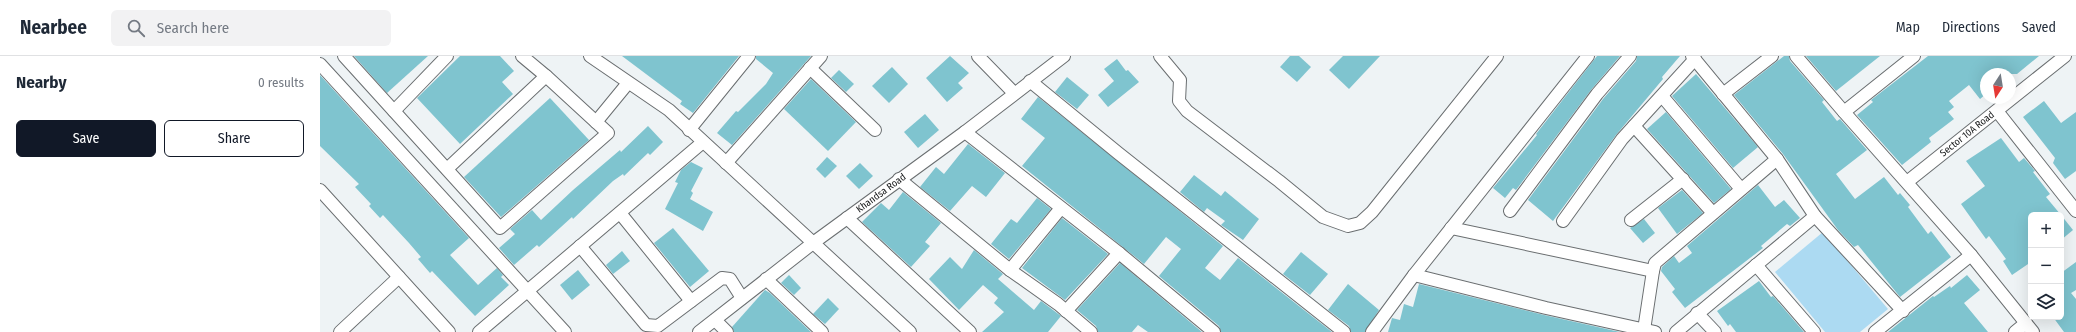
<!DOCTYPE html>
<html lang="en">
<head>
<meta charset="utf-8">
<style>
  :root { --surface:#fff; --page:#f2f2f3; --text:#1f2937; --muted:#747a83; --line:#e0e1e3; --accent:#111827 }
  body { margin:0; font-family:"Fira Sans Condensed",sans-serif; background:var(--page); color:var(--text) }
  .controls { position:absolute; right:12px; bottom:12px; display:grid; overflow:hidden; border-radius:6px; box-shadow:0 4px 16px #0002 }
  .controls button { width:36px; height:36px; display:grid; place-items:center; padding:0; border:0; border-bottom:1px solid var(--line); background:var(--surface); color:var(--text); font:20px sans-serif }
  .compass { position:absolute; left:1660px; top:12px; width:36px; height:36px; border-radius:50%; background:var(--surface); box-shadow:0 4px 16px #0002; rotate:192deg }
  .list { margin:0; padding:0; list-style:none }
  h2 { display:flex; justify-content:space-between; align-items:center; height:52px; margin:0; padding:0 16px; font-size:17px }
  h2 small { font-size:13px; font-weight:400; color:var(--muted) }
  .actions { display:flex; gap:8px; padding:12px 16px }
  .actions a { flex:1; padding:9px 0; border:1px solid var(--accent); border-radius:6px; text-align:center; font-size:14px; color:var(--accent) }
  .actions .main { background:var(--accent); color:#fff }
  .icon { flex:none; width:22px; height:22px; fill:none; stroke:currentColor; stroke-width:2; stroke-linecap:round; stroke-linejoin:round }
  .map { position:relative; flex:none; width:1756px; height:276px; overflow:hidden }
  header { display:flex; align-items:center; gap:24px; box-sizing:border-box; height:56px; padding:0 20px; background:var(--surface); border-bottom:1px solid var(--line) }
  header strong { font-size:19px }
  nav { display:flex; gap:22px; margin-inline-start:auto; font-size:14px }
  .search { width:280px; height:36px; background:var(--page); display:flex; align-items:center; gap:10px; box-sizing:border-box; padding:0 14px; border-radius:6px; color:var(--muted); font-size:15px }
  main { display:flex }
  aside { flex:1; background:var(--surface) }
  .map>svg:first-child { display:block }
  .green { fill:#acdaf2 }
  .building { fill:#7fc4cf }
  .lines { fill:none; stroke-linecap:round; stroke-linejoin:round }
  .minor-casing { stroke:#6a6e70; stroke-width:14 }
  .minor { stroke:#fff; stroke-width:12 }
  .labels { text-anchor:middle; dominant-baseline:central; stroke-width:4; stroke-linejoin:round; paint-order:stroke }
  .street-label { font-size:10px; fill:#181a1b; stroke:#eef3f5 }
</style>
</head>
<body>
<header>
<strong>Nearbee</strong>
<div class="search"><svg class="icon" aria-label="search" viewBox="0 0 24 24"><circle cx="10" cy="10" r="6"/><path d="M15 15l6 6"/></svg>Search here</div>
<nav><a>Map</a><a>Directions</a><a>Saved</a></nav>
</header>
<main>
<aside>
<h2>Nearby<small>0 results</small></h2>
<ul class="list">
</ul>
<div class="actions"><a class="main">Save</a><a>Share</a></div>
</aside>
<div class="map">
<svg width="1756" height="276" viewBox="0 0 1756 276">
  <rect width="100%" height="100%" fill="#eef3f5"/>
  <polygon class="green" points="1503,176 1568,253 1540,276 1505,276 1455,216"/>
  <g class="building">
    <polygon points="34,0 108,0 67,37"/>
    <polygon points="140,0 180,0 194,15 182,26 193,38 140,88 97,42"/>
    <polygon points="302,0 419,0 373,57 360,48 362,45"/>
    <polygon points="436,0 491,0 412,89 397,77 416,55 418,56 446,28 453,17 436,3"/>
    <polygon points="630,0 649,17 638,27 643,32 627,46 606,22"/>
    <polygon points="970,0 979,0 991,11 977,26 960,11"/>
    <polygon points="1023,0 1060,0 1029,33 1009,14"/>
    <polygon points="1277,0 1300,0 1271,34 1196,134 1193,132 1185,142 1173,132 1217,79 1216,78"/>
    <polygon points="1317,0 1360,0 1342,21 1343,23 1296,79 1233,165 1208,144 1283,43 1316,5"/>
    <polygon points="1464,0 1469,0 1470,5 1504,44 1502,46 1517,65 1520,63 1547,94 1516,118 1535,143 1564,121 1578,139 1580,137 1590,149 1588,151 1608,178 1611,175 1631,201 1580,241 1538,189 1534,191 1518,174 1463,98 1414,39"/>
    <polygon points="1486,0 1560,0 1516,35"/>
    <polygon points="1608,0 1719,0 1697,18 1666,18 1666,38 1660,43 1649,29 1629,45 1634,51 1628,56 1634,63 1609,82 1611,86 1582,109 1537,59 1553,46 1551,44"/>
    <polygon points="797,3 806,15 808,14 819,26 788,51 778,39 794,25 784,13"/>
    <polygon points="572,11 588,28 569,47 552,30"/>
    <polygon points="519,14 534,28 526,36 511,22"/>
    <polygon points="1376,18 1438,91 1413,112 1352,40"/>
    <polygon points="0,19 149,182 130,199 158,229 177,212 183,219 181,221 189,229 155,260 112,215 110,217 98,203 101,201 89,187 63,159 60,162 49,150 51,148 35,131 39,128 0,90"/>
    <polygon points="747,21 769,39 757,53 735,36"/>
    <polygon points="491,23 536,66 508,95 464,53"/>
    <polygon points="718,41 903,190 885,212 900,224 918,202 1012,276 901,276 899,270 839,220 861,193 846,181 824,208 702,110 725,82 701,63"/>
    <polygon points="230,42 269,84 181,161 144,121"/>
    <polygon points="1724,45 1741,67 1756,56 1756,115 1745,123 1733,107 1735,102 1703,61"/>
    <polygon points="1346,56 1411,133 1394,147 1327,73"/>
    <polygon points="605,58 619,74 598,92 584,76"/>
    <polygon points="328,70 343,86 330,99 328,97 304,120 303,118 293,125 253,163 252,161 219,191 217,189 194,209 179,192 195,178 190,173 212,154 221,164 253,134 300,94 301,96"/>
    <polygon points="1681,82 1699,106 1704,102 1715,115 1713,116 1730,138 1726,141 1741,159 1711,159 1711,206 1692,219 1683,205 1686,203 1669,180 1666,183 1641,148 1665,130 1646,105"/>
    <polygon points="648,88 685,117 666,141 652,130 630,155 600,131 616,111 624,118"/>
    <polygon points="507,101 517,110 505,122 496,113"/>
    <polygon points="371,106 383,112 371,135 373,137 370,143 393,156 383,175 345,153 358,127 355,126 361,114"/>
    <polygon points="540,107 553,120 539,133 526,120"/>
    <polygon points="874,119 901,140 905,135 939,163 923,184 901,169 905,165 887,152 884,156 860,136"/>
    <polygon points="1438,129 1455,151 1464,144 1480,162 1470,170 1467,168 1441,190 1443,192 1365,252 1352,236 1355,233 1341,215 1342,211 1354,200 1359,207 1372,197 1367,190"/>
    <polygon points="1362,134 1383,157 1357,178 1338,152"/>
    <polygon points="583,136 621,167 605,186 610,190 591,211 542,166 561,147 569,154"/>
    <polygon points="717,142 731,153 689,203 671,188 691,163 697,167"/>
    <polygon points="1741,159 1753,174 1741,184"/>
    <polygon points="742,162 788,198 745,244 702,212"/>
    <polygon points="1324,163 1335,177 1323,187 1310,172"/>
    <polygon points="353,172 389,215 370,231 334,187"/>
    <polygon points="654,194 683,218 678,223 714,254 721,245 741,260 728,276 662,276 684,256 674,247 678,242 663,229 639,254 609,223 630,201 642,213"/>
    <polygon points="302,195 310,205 293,218 286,209"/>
    <polygon points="981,196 1008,218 990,239 963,218"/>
    <polygon points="1756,206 1756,234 1751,237 1756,243 1756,276 1744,276 1733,261 1741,261 1741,217"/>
    <polygon points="800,207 882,276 828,276 818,269 812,276 778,276 776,270 757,254"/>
    <polygon points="258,214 270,229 252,244 240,229"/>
    <polygon points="469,219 481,232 474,239 461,227"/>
    <polygon points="1647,219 1660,234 1644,247 1668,276 1568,276 1613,240 1614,241 1630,230 1631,232"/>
    <polygon points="1439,225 1451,241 1453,240 1484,276 1416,276 1410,268 1408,270 1397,255"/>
    <polygon points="1028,228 1059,254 1045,276 1031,276 1029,270 1008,254"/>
    <polygon points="1099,228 1224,259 1300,276 1068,276 1072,262 1080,264 1084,248 1093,251"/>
    <polygon points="445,234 450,237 491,276 414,276 412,271"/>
    <polygon points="508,242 519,253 505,268 493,258"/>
  </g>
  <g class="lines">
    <g class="minor-casing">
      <g id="minor">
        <polyline points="24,0 180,172 288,77 226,20 202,0"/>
        <polyline points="270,0 349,54 590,276"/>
        <polyline points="658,0 694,37"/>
        <polyline points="840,0 860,24 859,45 867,55 959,125 1003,161 1028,170 1040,167 1052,156 1177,0"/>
        <polyline points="1372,0 1457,103 1495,160 1583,255"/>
        <polyline points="1476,0 1524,56 1651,199 1713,276"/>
        <polyline points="0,8 245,276"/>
        <polyline points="490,12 555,74"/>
        <polyline points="710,25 798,97 1024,276"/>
        <polyline points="1403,38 1452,0"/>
        <polyline points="1342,40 1421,133"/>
        <polyline points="74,55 127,0"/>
        <polyline points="1677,55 1756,155"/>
        <polyline points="1524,56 1594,0"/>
        <polyline points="276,66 308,27"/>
        <polyline points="1314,70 1393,157"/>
        <polyline points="369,74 429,0"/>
        <polyline points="645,76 799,197 894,276"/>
        <polyline points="406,107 501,0"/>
        <polyline points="127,113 226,20"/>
        <polyline points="579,123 690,214 738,248 771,276"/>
        <path id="s1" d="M1587 126 1745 0"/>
        <polyline points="0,134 129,276"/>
        <polyline points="1190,155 1277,38 1310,0"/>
        <polyline points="300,157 371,245"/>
        <polyline points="527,162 650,276"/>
        <polyline points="1311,164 1363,123"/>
        <polyline points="1243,165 1302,83 1375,3"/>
        <polyline points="1131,172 1333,215"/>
        <polyline points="260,190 326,269 338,270 402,222 410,223 422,242"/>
        <polyline points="1436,209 1494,276"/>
        <polyline points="690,214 741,152"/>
        <polyline points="1094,219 1226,252 1335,276"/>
        <polyline points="446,223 502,276"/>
        <polyline points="746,255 799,197"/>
        <polyline points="1377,257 1395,276"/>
        <polyline points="395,264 407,276"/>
        <polyline points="1324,274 1333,215 1335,207 1457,103"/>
        <polyline points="20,276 79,221"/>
        <polyline points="159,276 383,86"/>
        <path id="s2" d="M379 276 493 187 645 76 744 0"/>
        <polyline points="1052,276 1094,219 1268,0"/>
        <polyline points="1356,276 1495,160"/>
        <polyline points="1555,276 1651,199"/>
        <polyline points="1695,276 1706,267"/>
      </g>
    </g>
    <use href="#minor" class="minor"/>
  </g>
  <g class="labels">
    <g class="street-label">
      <text stroke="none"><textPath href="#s1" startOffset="77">Sector 10A Road</textPath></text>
      <text stroke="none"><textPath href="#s2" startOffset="229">Khandsa Road</textPath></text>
    </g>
  </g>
</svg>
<div class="controls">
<button>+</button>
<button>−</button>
<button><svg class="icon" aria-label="layers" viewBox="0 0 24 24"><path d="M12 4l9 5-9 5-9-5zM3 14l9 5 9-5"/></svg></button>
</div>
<svg class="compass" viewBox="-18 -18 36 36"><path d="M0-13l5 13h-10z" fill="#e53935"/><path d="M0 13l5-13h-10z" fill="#747a83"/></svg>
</div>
</main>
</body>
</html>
